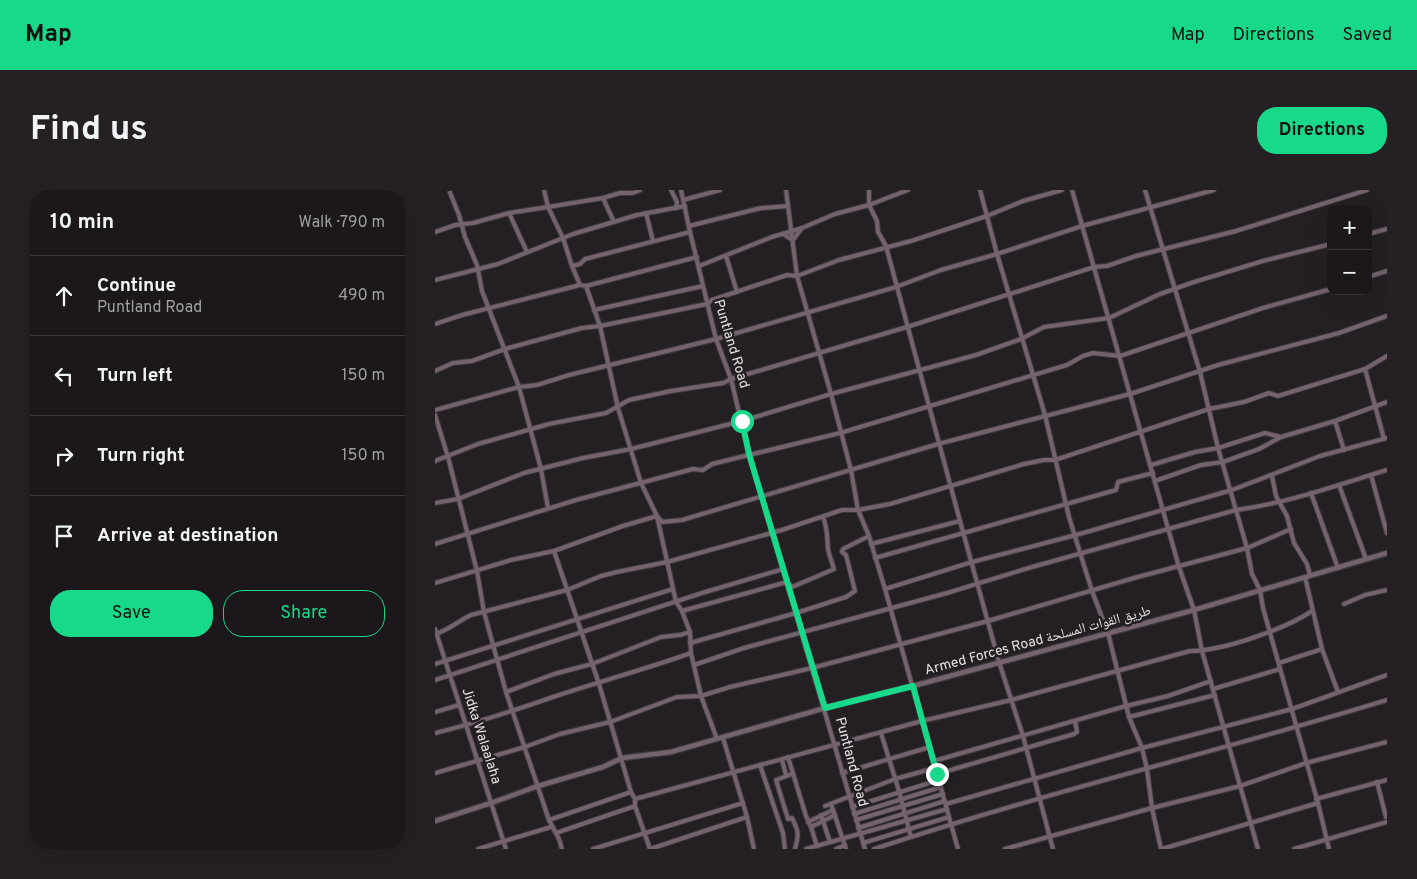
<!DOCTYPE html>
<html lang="en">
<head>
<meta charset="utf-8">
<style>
  :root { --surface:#1b171a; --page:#242023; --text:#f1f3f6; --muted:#a09fa2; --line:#393639; --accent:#17d989 }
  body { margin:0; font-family:Overpass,"Noto Naskh Arabic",sans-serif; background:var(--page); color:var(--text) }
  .controls { position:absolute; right:15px; top:15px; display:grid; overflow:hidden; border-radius:10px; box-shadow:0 5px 20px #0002 }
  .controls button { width:45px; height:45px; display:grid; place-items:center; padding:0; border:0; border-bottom:1px solid var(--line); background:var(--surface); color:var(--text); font:25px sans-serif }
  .stop { position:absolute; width:15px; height:15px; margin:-11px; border:4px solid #17d989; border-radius:50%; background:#fff }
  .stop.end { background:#17d989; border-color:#fff; box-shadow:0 1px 5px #0008 }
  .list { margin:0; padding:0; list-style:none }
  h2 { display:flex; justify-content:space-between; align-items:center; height:65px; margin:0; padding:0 20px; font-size:21px }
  h2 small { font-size:16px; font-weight:400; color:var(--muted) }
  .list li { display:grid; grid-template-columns:32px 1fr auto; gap:15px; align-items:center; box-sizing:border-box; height:80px; padding:0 20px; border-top:1px solid var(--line) }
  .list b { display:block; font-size:19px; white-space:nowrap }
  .list p { margin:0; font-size:16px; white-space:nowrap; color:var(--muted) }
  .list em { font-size:16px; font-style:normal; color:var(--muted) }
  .actions { display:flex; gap:10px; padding:15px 20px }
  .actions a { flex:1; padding:11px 0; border:1px solid var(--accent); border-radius:20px; text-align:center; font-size:18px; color:var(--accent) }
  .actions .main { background:var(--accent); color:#111 }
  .icon { flex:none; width:28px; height:28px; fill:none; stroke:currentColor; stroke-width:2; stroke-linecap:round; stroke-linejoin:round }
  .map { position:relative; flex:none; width:952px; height:659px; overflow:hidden; border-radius:20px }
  header { display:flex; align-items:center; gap:30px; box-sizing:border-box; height:70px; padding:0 25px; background:var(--accent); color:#111 }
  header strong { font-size:24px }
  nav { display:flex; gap:28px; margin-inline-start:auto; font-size:18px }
  .intro { display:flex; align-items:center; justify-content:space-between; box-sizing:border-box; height:120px; padding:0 30px }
  h1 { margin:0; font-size:35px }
  .button { padding:12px 22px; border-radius:20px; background:var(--accent); color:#111; font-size:18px; font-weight:700 }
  main { display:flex; gap:30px; padding:0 30px }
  aside { flex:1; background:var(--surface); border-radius:20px; box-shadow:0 5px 20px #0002 }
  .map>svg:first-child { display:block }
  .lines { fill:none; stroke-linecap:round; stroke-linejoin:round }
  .minor-casing { stroke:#3f3a3e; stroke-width:6 }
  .tertiary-casing { stroke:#3f3a3e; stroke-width:7 }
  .minor { stroke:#74626f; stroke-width:4 }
  .tertiary { stroke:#74626f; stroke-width:4.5 }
  .route { stroke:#17d989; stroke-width:6 }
  .labels { text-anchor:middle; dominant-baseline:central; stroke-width:5; stroke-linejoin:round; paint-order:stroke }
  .street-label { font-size:14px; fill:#e5e1e3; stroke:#241f23 }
</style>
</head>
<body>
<header>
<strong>Map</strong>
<nav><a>Map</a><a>Directions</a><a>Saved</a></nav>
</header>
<div class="intro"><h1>Find us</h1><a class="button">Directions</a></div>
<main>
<aside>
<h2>10 min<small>Walk · 790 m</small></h2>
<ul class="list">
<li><svg class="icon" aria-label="ahead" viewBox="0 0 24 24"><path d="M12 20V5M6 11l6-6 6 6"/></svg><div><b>Continue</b><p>Puntland Road</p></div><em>490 m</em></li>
<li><svg class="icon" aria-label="left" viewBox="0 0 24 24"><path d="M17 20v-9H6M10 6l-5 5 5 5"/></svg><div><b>Turn left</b></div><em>150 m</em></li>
<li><svg class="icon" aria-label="right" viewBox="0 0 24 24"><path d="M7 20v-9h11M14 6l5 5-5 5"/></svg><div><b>Turn right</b></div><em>150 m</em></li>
<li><svg class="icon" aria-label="arrive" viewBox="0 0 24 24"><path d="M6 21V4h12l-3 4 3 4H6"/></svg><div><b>Arrive at destination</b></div></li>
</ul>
<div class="actions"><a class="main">Save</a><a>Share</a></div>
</aside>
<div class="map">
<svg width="952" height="659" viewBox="0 0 952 659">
  <rect width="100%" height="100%" fill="#241f23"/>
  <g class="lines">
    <g class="minor-casing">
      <g id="minor">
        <polyline points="14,0 24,25 30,47 42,75 47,101 84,197 106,279 113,318"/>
        <polyline points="109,0 113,17 168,8 185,3 198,3 205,0"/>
        <polyline points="236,0 242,12 241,18"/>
        <polyline points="246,0 255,42 281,149 296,189 314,264 430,659"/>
        <polyline points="351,0 362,86 396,204 416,280 423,320 434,346 450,399 523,659"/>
        <polyline points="434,0 434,15 442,31 443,42 451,56 525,331 564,472 588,546 618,659"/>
        <polyline points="545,0 562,64 610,225 634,327 657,401 673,443 694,527 707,558 712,579 717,618 726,659"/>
        <polyline points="637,0 744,377 759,420 767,461 823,659"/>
        <polyline points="710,0 765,182 783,258 812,358 817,384 825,400 828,418 883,613 894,659"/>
        <polyline points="168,8 179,32"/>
        <polyline points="248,10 285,0"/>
        <polyline points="74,23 92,62"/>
        <polyline points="211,23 218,51"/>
        <polyline points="254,36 326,18 353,16"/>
        <polyline points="0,42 20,35 38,33 74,23 113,17 128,48 137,76 145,95 151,96 165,136 183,218 206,293 222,326 241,412 247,421 255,442 256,463 266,506 282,549"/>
        <polyline points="348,44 358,50 366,39"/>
        <polyline points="933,44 952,39"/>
        <polyline points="291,66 302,102"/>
        <polyline points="137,76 145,74 150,69 255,42"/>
        <polyline points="264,76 337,47 367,38 400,24 434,15 473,0"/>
        <polyline points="933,87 952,81"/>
        <polyline points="0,90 63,74 138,44 202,25 250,16"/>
        <polyline points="151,96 262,67"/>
        <polyline points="159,120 268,96"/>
        <polyline points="0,134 27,125 145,95"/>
        <polyline points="930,179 949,249"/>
        <polyline points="0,181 18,173 37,171 70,159 147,138 165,136 272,114 277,110 352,85 362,86 404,70 476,51 552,26 588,11 627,0"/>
        <polyline points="0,220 84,197 102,195 134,185 281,149 461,97 506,80 562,64 647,36 779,0"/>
        <polyline points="0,225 13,267 42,381 49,422 71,502 114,630 124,649 127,659"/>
        <polyline points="900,231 909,260"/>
        <polyline points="0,271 43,254 114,234 171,223 194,210 236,201 288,193 296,189 472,137 659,77 672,76 701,66 801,41 932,0"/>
        <polyline points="716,275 760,262 783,258 830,243 846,247 900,231 952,212"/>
        <polyline points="936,285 952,343"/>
        <polyline points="837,286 841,306 852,326 859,353 872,374 875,385"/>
        <polyline points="720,291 766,275 788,272 824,259 846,247"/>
        <polyline points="904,295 931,369"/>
        <polyline points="876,303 903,378"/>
        <polyline points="0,313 23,309 89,283 148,268 196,259 307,231 396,204 541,165 586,149 609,137 674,128 725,104 759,92 828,71 896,54"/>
        <polyline points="0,354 141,310 258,279 268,280 277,274 405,243 632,175 648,166 658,163 685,166 828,118 896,99"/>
        <polyline points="436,354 525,331"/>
        <polyline points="119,361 164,494 196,602 200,609 200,616 215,659"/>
        <polyline points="440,368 681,300 683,292 718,283"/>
        <polyline points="870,387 887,459 903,502"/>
        <polyline points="0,393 76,370 119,361 188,336 222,326 227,332 247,330 503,254 695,204 783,175 904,143 952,126"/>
        <polyline points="450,399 537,372 641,345 797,300 885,266 952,248"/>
        <polyline points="909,414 930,405 952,400"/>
        <path d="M247 421 352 392 357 397 397 380 399 379C397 372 394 365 393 359 392 347 393 340 388 327"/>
        <polyline points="0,439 71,659"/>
        <path d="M0 444C14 440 23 431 36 425L132 400 166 386 182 382 232 372 347 340 407 320H423L455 314 589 274 609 270H620L774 219 809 212 834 203 843 206 930 179 952 166"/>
        <polyline points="255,453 361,423 411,407 420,401 411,365 407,362 408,359 434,346"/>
        <polyline points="844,473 887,459"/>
        <polyline points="0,474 238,399"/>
        <path d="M259 475 309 458 512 403 597 377 801 320C853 313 902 295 952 280"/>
        <polyline points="0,490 267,403 348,379"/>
        <polyline points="778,499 845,479"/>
        <polyline points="71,502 119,484 157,474 226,447 245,445 255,442"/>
        <polyline points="0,522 24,515"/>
        <polyline points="694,527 780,505"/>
        <path d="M0 543C42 533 81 520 121 506 166 491 211 479 256 463"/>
        <polyline points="446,543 464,601 476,647"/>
        <polyline points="288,548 312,627 319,659"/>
        <polyline points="353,567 371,626 376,637 382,656"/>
        <polyline points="347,570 351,585"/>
        <polyline points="499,571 691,516 733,506 776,491"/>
        <polyline points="325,575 348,643 350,659"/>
        <polyline points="0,583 90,557 125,544 175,532 242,507 266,506 295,497 377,478 553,431 699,388 812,358 856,339"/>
        <polyline points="407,583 495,557"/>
        <path d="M357 584 341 590 353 629 357 628C364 642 364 644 360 659"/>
        <polyline points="502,584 639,544 642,542 640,531"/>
        <polyline points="942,592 951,627"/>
        <path d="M200 609 487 531 576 510 755 461C788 461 850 439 877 421"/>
        <polyline points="881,609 952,590"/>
        <polyline points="396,614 411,659"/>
        <polyline points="511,614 707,558 857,519 952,485"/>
        <polyline points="390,616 460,589 500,578"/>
        <polyline points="417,617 504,590"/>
        <polyline points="419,624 506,597"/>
        <polyline points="386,625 395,652"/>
        <polyline points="114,630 196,602"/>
        <polyline points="421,630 508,604"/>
        <polyline points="373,632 398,620"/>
        <polyline points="376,637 400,625"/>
        <polyline points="423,638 510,611"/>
        <polyline points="121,643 200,616"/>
        <polyline points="428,653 514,627"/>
        <polyline points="43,659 116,637"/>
        <polyline points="158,659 308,613"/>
        <polyline points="215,659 312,627"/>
        <polyline points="371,659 512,619"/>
        <polyline points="401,659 410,655"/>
        <path d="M439 659C608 603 782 562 952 510"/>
        <polyline points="570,659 717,618 805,596 871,573 952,552"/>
        <polyline points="727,659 883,613"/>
        <polyline points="859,659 952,632"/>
      </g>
    </g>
    <g class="tertiary-casing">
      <polyline id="tertiary" points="0,631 56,613 103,596 168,577 187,568 236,562 390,518 478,496 759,420 952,363"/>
    </g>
    <use href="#minor" class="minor"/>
    <use href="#tertiary" class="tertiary"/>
  </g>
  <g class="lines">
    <polyline class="route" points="307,231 314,264 390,518 478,496 502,584"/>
  </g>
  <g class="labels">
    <g class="street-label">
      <text transform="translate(296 154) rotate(73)">Puntland Road</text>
      <text transform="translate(603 451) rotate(-15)">Armed Forces Road طريق القوات المسلحة</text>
      <text transform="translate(46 546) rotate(72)">Jidka Walaalaha</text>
      <text transform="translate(416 572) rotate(75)">Puntland Road</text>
    </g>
  </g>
</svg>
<div class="controls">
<button>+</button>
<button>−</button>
</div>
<div class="stop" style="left:307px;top:231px"></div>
<div class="stop end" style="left:502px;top:584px"></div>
</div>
</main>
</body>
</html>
